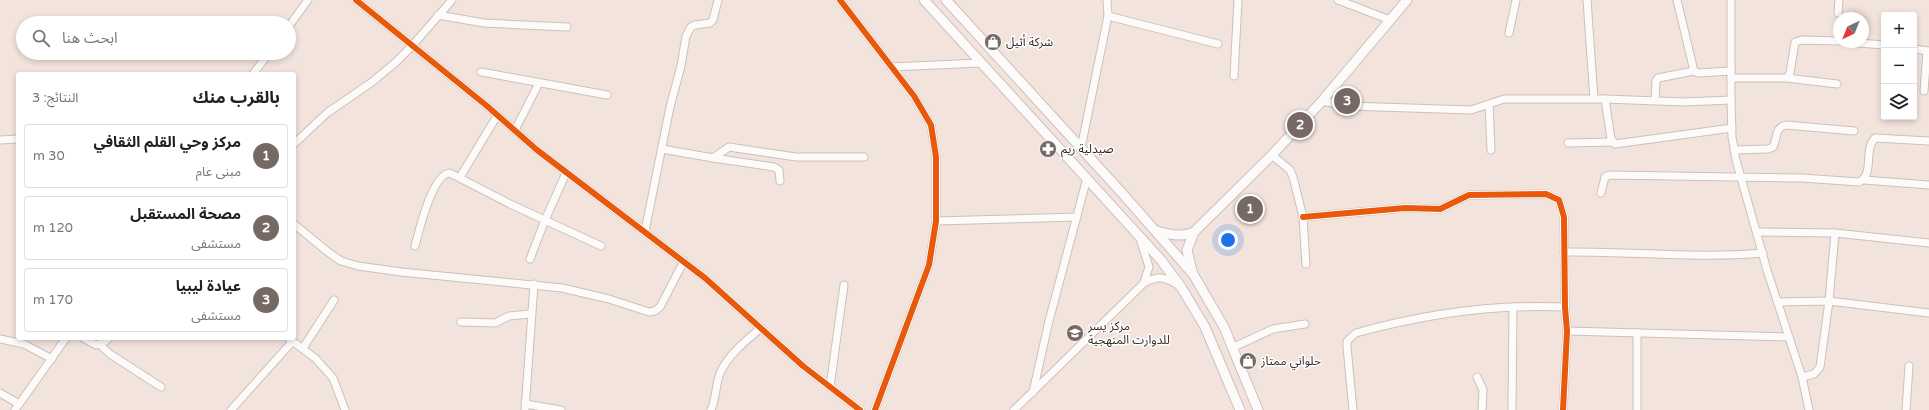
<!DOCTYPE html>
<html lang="ar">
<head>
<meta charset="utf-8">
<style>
  :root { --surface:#fff; --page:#f6f6f6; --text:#222; --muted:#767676; --line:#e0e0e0; --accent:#766965 }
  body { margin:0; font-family:"Varela Round","Noto Sans Arabic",sans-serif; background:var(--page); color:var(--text); direction:rtl }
  .controls { position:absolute; right:12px; top:12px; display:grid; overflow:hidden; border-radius:4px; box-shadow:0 2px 6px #0003 }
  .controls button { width:36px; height:36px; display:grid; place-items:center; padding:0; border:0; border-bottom:1px solid var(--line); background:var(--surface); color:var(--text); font:20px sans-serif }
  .compass { position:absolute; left:1833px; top:12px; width:36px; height:36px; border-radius:50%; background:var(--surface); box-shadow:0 2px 6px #0003; rotate:223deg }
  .you { position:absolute; left:1228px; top:240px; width:14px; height:14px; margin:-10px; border:3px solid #fff; border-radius:50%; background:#1a73e8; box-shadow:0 0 0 6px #1a73e833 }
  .badge { display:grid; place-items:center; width:26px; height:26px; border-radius:50%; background:var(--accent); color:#fff; font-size:13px; font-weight:700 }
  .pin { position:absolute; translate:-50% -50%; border:2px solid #fff; box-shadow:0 1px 4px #0006 }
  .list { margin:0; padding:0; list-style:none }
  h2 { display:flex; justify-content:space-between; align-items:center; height:52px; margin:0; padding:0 16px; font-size:17px }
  h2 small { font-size:13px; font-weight:400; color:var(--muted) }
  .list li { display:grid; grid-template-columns:26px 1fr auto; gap:12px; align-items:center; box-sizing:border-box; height:64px; margin:0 8px 8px; padding:0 8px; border:1px solid var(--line); border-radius:4px }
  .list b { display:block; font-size:15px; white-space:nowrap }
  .list p { margin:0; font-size:13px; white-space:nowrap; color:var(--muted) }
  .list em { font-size:13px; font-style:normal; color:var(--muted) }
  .icon { flex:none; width:22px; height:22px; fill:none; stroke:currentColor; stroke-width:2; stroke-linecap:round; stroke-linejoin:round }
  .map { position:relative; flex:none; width:1929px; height:410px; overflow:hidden; direction:ltr }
  .search { position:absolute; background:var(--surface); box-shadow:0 2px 6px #0003; left:16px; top:16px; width:280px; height:44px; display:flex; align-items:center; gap:10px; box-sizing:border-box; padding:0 14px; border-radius:22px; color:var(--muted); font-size:15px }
  .panel { position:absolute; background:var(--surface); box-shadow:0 2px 6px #0003; left:16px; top:72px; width:280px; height:268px; border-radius:4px; direction:rtl }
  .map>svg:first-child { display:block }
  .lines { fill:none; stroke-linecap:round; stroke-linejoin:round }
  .minor-casing { stroke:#ccc0bc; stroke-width:9 }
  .major-casing { stroke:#ccc0bc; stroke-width:11 }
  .minor { stroke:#fdfbfa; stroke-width:7 }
  .major { stroke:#fdfbfa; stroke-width:9 }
  .cycleway-casing { stroke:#fff; stroke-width:8 }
  .cycleway { stroke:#e8590c; stroke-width:6 }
  .labels { text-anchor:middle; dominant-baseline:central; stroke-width:3; stroke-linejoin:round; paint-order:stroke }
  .poi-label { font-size:12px; fill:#332825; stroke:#fff; text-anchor:start }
</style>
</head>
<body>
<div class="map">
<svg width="1929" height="410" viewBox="0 0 1929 410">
  <rect width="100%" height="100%" fill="#f2e3dd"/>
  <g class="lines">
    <g class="minor-casing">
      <g id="minor">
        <polyline points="356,0 487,106 537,150 705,278 803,366 860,410"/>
        <polyline points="840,0 914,96 931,125 936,157 936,221 929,265 875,410"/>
        <polyline points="1338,0 1390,20"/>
        <polyline points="1677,0 1694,71 1698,73 1731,71"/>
        <polyline points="1731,0 1731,100 1732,137 1736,160 1767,270 1802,377 1809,410"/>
        <polyline points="1838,13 1839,0"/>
        <polyline points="438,15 484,23 567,27"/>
        <polyline points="1108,16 1218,44"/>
        <polyline points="289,26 308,0"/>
        <polyline points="1509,33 1516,0"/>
        <polyline points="1846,42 1884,45"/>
        <polyline points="1914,49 1929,51"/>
        <polyline points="891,67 980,63"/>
        <polyline points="481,72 607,95"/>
        <polyline points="253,74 269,53"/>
        <polyline points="1234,76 1238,0"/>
        <polyline points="1731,78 1787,78 1790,73 1795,42 1802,40 1839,41"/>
        <polyline points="1787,78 1837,84"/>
        <polyline points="1924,91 1927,51"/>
        <polyline points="1594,99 1605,99 1611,139 1615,144 1732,128"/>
        <polyline points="1605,99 1684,102 1731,100"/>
        <polyline points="1655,100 1656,81 1658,78 1694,71"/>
        <polyline points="1322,101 1348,106 1471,110 1504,99 1594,99 1587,0"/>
        <polyline points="1489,104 1491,150"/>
        <polyline points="515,130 539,83"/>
        <polyline points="0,140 18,139"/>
        <polyline points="1568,143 1612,142"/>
        <polyline points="294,144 327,113 372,82 395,63 412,46 452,0"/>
        <polyline points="1081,148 1108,16 1107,0"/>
        <polyline points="662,149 713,158 729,147 796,157 864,157"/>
        <path d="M1734 150 1768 149 1773 147C1778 138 1774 128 1786 125L1854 131"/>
        <polyline points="1272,155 1290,170 1293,177 1303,217 1306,264"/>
        <polyline points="713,158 774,167 779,170 780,181"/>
        <polyline points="460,177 497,116"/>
        <polyline points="1864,180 1929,185"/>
        <path d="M1601 193 1605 177 1609 175 1802 178 1859 182C1875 174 1863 150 1875 138L1929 141"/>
        <polyline points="1303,217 1405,208 1440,209 1469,195 1546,194 1559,200 1564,217 1565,307 1567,331 1563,410"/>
        <polyline points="936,221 1077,217"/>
        <polyline points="294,224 328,252 341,261 358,266 401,272 562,288 609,299 649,312 655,311 660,307 684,261"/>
        <polyline points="645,231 670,107 681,66 686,36 691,27 695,25 710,23 713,20 718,0"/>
        <polyline points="1757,232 1835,233 1929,243"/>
        <polyline points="1140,239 1149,267 1144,282"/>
        <path d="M415 246C419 231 432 174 450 173L510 204 601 246"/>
        <path d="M1564 252C1630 251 1696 259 1763 253"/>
        <polyline points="530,259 545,220 566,173"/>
        <polyline points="1778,302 1829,301 1929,313"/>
        <polyline points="461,322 495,323 509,316 530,314"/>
        <polyline points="1567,331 1789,337"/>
        <polyline points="1637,333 1637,410"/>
        <polyline points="83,338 96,345 103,343 109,338"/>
        <polyline points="288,338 315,358 333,378 345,410"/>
        <polyline points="0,339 24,344 52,359"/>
        <polyline points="99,344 110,354 161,387"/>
        <polyline points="1234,347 1273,329 1305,324"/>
        <polyline points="303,348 334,300"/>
        <polyline points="1477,377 1483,390 1482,410"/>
        <polyline points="1802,377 1814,374 1820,367 1829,301 1835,233"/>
        <polyline points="830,387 844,285"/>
        <polyline points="1033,392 1049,321 1087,178"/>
        <polyline points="0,393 19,404"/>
        <polyline points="525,404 561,410"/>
        <polyline points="15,410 66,338"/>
        <polyline points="231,410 292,342"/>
        <polyline points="525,410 534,284"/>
        <path d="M711 410C717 397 715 383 721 371 730 353 747 340 761 328"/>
        <path d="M1014 410 1144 283C1158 275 1165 277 1178 285"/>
        <path d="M1353 410 1347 347V341L1356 333C1424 314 1495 304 1565 307"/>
        <polyline points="1512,410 1513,307"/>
        <polyline points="1906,410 1909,366"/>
      </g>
    </g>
    <g class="major-casing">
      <g id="major">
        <polyline points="924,0 1161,260 1181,287 1205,327 1240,410"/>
        <polyline points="946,0 1122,193 1193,274 1224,327 1258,410"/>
        <path d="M1156 231C1170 234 1181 238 1194 232"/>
        <polyline points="1192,271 1187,250 1194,232 1272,155 1322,101 1407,0"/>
      </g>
    </g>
    <use href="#minor" class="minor"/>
    <use href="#major" class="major"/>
    <g class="cycleway-casing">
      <g id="cycleway">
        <polyline points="356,0 487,106 537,150 705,278 803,366 860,410"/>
        <polyline points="840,0 914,96 931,125 936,157 936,221 929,265 875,410"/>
        <polyline points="1303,217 1405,208 1440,209 1469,195 1546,194 1559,200 1564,217 1565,307 1567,331 1563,410"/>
      </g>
    </g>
    <use href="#cycleway" class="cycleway"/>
  </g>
  <defs>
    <g id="shop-disc" transform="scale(0.9)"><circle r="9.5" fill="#766965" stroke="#fff"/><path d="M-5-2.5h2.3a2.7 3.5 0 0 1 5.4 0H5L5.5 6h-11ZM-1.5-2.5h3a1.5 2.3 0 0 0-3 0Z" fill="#fff"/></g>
    <g id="pharmacy-disc" transform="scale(0.9)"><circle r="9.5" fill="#766965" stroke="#fff"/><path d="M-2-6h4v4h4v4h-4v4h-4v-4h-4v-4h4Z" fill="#fff"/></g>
    <g id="school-disc" transform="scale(0.9)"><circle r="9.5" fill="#766965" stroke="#fff"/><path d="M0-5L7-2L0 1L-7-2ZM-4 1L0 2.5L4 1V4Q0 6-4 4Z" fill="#fff"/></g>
  </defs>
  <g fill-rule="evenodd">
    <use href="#shop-disc" x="993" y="42"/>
    <use href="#pharmacy-disc" x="1048" y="149"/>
    <use href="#school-disc" x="1075" y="333"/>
    <use href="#shop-disc" x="1248" y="361"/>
  </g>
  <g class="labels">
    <g class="poi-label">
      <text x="1006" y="42">شركة أثيل</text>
      <text x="1061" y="149">صيدلية ريم</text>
      <text x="1088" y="326">مركز يسر<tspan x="1088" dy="14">للدوارت المنهجية</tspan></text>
      <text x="1261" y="361">حلواني ممتاز</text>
    </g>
  </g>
</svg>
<div class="controls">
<button>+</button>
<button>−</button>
<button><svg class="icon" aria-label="layers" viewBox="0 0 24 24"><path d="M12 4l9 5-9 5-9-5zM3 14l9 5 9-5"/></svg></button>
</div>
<svg class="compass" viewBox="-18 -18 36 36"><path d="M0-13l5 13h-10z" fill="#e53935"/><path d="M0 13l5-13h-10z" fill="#767676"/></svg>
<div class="you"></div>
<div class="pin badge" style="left:1250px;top:209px">1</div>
<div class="pin badge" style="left:1300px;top:125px">2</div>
<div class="pin badge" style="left:1347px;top:101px">3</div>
<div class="search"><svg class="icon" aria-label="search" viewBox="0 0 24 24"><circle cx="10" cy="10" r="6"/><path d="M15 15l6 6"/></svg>ابحث هنا</div>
<section class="panel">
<h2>بالقرب منك<small>النتائج: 3</small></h2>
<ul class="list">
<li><span class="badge">1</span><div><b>مركز وحي القلم الثقافي</b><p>مبنى عام</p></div><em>30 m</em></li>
<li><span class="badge">2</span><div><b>مصحة المستقبل</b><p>مستشفى</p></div><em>120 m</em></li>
<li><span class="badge">3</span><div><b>عيادة ليبيا</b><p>مستشفى</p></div><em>170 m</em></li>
</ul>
</section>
</div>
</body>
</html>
